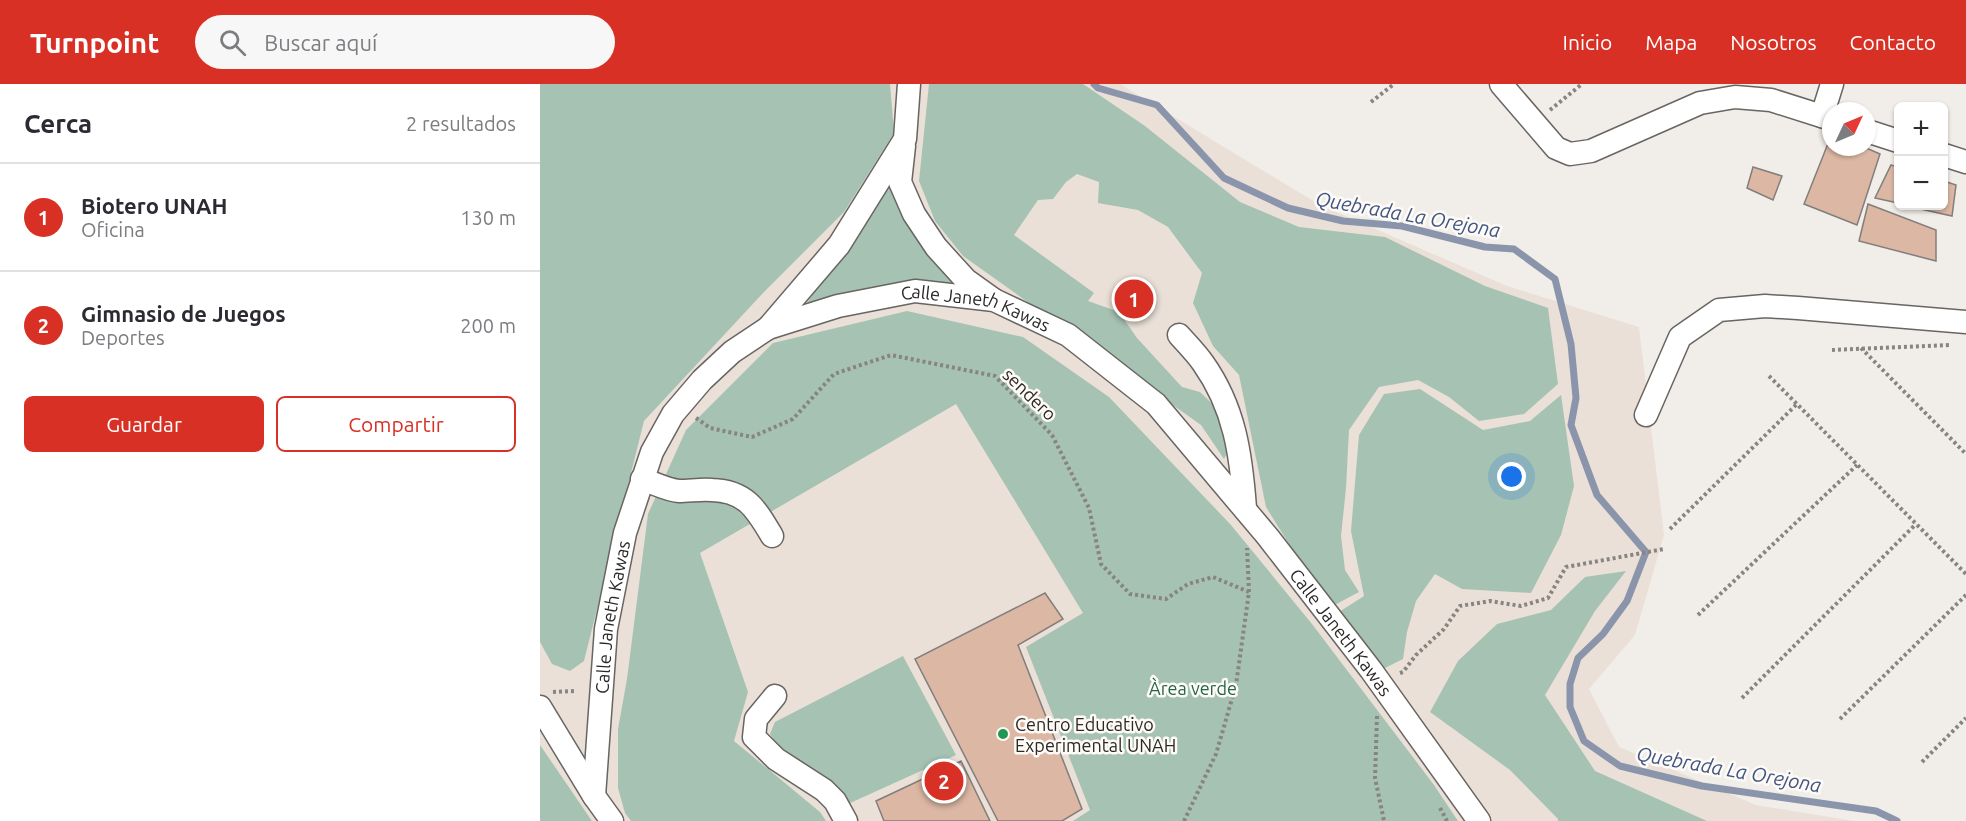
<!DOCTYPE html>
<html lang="es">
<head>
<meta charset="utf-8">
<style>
  :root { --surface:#fff; --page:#f7f7f7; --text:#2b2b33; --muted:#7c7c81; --line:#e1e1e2; --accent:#d93025 }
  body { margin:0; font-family:Ubuntu,sans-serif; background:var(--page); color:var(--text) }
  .controls { position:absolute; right:18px; top:18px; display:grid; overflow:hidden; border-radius:9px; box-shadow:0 2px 4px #0004 }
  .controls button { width:54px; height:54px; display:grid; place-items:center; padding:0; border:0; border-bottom:2px solid var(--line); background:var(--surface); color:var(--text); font:30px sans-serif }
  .compass { position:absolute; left:1282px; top:18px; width:54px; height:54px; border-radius:50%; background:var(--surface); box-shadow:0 2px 4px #0004; rotate:46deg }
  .you { position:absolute; left:972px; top:393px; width:21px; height:21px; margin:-15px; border:4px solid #fff; border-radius:50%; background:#1a73e8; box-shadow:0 0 0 9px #1a73e833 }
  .badge { display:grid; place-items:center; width:39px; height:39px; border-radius:50%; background:var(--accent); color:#fff; font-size:20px; font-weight:700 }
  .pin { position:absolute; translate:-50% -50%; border:3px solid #fff; box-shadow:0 2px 6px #0006 }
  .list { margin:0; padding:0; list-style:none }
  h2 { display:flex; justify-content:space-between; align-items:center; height:78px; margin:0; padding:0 24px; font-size:26px }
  h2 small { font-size:20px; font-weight:400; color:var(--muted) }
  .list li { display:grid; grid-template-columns:39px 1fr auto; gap:18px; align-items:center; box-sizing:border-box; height:108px; padding:0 24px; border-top:2px solid var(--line) }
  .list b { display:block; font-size:22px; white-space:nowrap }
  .list p { margin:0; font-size:20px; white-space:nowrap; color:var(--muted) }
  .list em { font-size:20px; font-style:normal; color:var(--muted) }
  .actions { display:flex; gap:12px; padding:18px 24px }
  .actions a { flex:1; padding:14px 0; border:2px solid var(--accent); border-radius:9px; text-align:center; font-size:21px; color:var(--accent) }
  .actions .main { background:var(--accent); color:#fff }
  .icon { flex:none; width:33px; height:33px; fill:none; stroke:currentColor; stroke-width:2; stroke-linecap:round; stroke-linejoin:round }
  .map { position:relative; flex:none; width:1426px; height:737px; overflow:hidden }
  header { display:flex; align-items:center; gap:36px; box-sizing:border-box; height:84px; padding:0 30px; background:var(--accent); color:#fff }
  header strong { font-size:28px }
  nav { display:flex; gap:33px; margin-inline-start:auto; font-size:21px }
  .search { width:420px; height:54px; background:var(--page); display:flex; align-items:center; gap:15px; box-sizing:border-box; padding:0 21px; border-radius:33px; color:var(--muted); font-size:22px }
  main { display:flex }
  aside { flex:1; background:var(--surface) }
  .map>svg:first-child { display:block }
  .built { fill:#eae0d7 }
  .green { fill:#a6c2b3 }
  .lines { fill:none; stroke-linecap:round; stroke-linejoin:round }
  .stream { stroke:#8a95ac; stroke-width:7 }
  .building { fill:#dcb7a4; stroke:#827e7c; stroke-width:1.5 }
  .minor-casing { stroke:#686562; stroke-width:25 }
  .path { stroke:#878481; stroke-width:4; stroke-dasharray:3 3; stroke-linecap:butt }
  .minor { stroke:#fff; stroke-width:22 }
  .poi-dot { fill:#219753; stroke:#fefaf6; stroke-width:2 }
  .labels { text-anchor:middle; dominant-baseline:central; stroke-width:5; stroke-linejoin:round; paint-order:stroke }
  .street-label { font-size:18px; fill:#2b2928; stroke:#fefaf6 }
  .park-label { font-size:18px; fill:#256549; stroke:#fefaf6 }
  .poi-label { font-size:18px; fill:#2b2928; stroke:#fefaf6; text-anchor:start }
  .water-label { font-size:20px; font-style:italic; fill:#3f5583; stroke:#fefaf6 }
</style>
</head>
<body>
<header>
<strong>Turnpoint</strong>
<div class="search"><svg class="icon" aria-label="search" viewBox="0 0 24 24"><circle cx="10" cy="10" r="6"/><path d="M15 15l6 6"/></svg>Buscar aquí</div>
<nav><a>Inicio</a><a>Mapa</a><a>Nosotros</a><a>Contacto</a></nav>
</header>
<main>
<aside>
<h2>Cerca<small>2 resultados</small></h2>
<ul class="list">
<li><span class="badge">1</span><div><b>Biotero UNAH</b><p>Oficina</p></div><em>130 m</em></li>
<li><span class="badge">2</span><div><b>Gimnasio de Juegos</b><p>Deportes</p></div><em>200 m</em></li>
</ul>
<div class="actions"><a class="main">Guardar</a><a>Compartir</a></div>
</aside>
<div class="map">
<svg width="1426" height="737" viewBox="0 0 1426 737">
  <rect width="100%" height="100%" fill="#f1ede9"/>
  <polygon class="built" points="0,0 580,0 780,121 967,202 1099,243 1124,451 1095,551 1049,605 1079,663 1216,721 1314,737 0,737"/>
  <g class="green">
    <polygon points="0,0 350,0 354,49 304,128 223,209 104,337 44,577 30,587 12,580 0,558"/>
    <polygon points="389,0 543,0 605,42 700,118 759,143 845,153 945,202 1008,224 1018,300 984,330 939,337 909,313 878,296 839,303 809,346 806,404 801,452 805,486 819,508 789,524 726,423 699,291 673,262 653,219 662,189 628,143 598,126 558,119 559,98 537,90 526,98 513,115 498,116 474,151 554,209 548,217 579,228 597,254 642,303 660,308 684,331 690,363 684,375 661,341 423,172 395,137 379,97"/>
    <polygon points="352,94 428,205 378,198 316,207 267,219"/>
    <polygon points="367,227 483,253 569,313 691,441 772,540 894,701 918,737 533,737 550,726 486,563 543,529 416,320 160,469 208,608 194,657 280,728 286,737 91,737 85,729 78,704 78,645 87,595 108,430 146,346 233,259"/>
    <polygon points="880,305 943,346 990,337 1021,311 1034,402 1021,451 991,509 922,505 895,490 876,517 867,548 863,575 843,585 799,528 824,512 811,447 819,351 844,310"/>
    <polygon points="1086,487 1055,527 1005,611 1055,687 1167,737 1018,737 1018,735 970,686 890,628 918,577 957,540 1011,526 1045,493"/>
    <polygon points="363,572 416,671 308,720 239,663 230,650 235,638"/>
    <polygon points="0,661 52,737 0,737"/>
  </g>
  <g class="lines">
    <polyline class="stream" points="554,0 558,4 617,21 684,94 748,124 803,137 862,142 945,163 974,165 1015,195 1031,260 1036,314 1031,341 1057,411 1106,468 1087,517 1063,550 1038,574 1030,600 1030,623 1044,657 1080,682 1162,702 1336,727 1357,737"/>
  </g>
  <g class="building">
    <polygon points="1291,52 1291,63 1324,63 1340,70 1317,141 1264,120"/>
    <polygon points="1351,81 1358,83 1358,119 1335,114"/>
    <polygon points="1213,83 1242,92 1233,116 1207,104"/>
    <polygon points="1404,97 1416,101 1412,132 1367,122 1404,122"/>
    <polygon points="1328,120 1396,146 1396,177 1319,157"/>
    <polygon points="505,509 523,535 478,561 542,725 522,737 458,737 375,575"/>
    <polygon points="421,677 450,737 344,737 336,717"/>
  </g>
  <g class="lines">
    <g class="minor-casing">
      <g id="minor">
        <polyline points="961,0 1016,64 1030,70 1051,67 1160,19 1195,13 1231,16 1291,35"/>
        <polyline points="1282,32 1292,0"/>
        <polyline points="1327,47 1358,57"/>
        <polyline points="364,62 360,98 374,130 396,163 426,196 454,216"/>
        <polyline points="1404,71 1426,78"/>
        <polyline points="228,244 299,161 365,55 369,0"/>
        <path d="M639 251C647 260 656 269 663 279 695 324 701 371 705 424"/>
        <polyline points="1106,331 1140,253 1179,226 1225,222 1258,224 1426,238"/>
        <path d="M102 395C114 399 127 406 139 407 150 407 161 405 172 406 206 407 216 425 232 452"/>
        <polyline points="235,612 216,635 214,653 236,675 284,706 295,717 306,737"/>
        <polyline points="0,623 54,712 72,737"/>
        <path id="s1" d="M54 712 66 545 85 449 112 368 133 330 162 296 192 268 228 244 298 222 375 207 454 216 528 251 616 320 728 453 831 586 939 737"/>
      </g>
    </g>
    <g class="path">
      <polyline points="831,18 854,0"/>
      <polyline points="1010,26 1042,0"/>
      <polyline points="1321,264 1426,370"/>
      <polyline points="1292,266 1411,261"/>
      <polyline points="1229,292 1426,490"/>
      <polyline points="156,334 170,344 212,353 253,335 294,290 351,271 455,292 512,351 549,424 561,480 590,510 626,515 648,500 673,493 709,508"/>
      <polyline points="1130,445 1257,320"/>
      <polyline points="1158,531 1317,381"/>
      <polyline points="860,589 863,588 876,571 904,545 920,522 950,517 981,522 1008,514 1026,483 1124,465"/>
      <polyline points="13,608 34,607"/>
      <polyline points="1202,614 1376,440"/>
      <polyline points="837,632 835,694 844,737"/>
      <polyline points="1300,635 1426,511"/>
      <polyline points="1382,678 1426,634"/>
      <polyline points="900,724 907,737"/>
      <polyline points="644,737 676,670 696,601 709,508 707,464"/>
    </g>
    <use href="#minor" class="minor"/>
  </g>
  <circle class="poi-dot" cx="463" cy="650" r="6"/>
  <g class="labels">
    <g class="street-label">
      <text stroke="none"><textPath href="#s1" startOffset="738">Calle Janeth Kawas</textPath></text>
      <text transform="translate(490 310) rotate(44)">sendero</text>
      <text stroke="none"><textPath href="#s1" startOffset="180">Calle Janeth Kawas</textPath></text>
      <text stroke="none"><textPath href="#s1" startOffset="1242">Calle Janeth Kawas</textPath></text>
    </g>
    <g class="park-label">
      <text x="653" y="604">Àrea verde</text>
    </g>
    <g class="poi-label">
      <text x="475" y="640">Centro Educativo<tspan x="475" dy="21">Experimental UNAH</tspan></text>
    </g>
    <g class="water-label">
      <text transform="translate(868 130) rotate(10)">Quebrada La Orejona</text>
      <text transform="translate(1189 685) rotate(10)">Quebrada La Orejona</text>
    </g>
  </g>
</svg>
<div class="controls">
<button>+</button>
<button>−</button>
</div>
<svg class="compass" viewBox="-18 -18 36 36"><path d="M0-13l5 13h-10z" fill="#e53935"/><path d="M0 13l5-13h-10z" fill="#7c7c81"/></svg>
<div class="you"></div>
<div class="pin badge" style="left:594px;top:215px">1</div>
<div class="pin badge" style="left:404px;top:697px">2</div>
</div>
</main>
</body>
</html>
